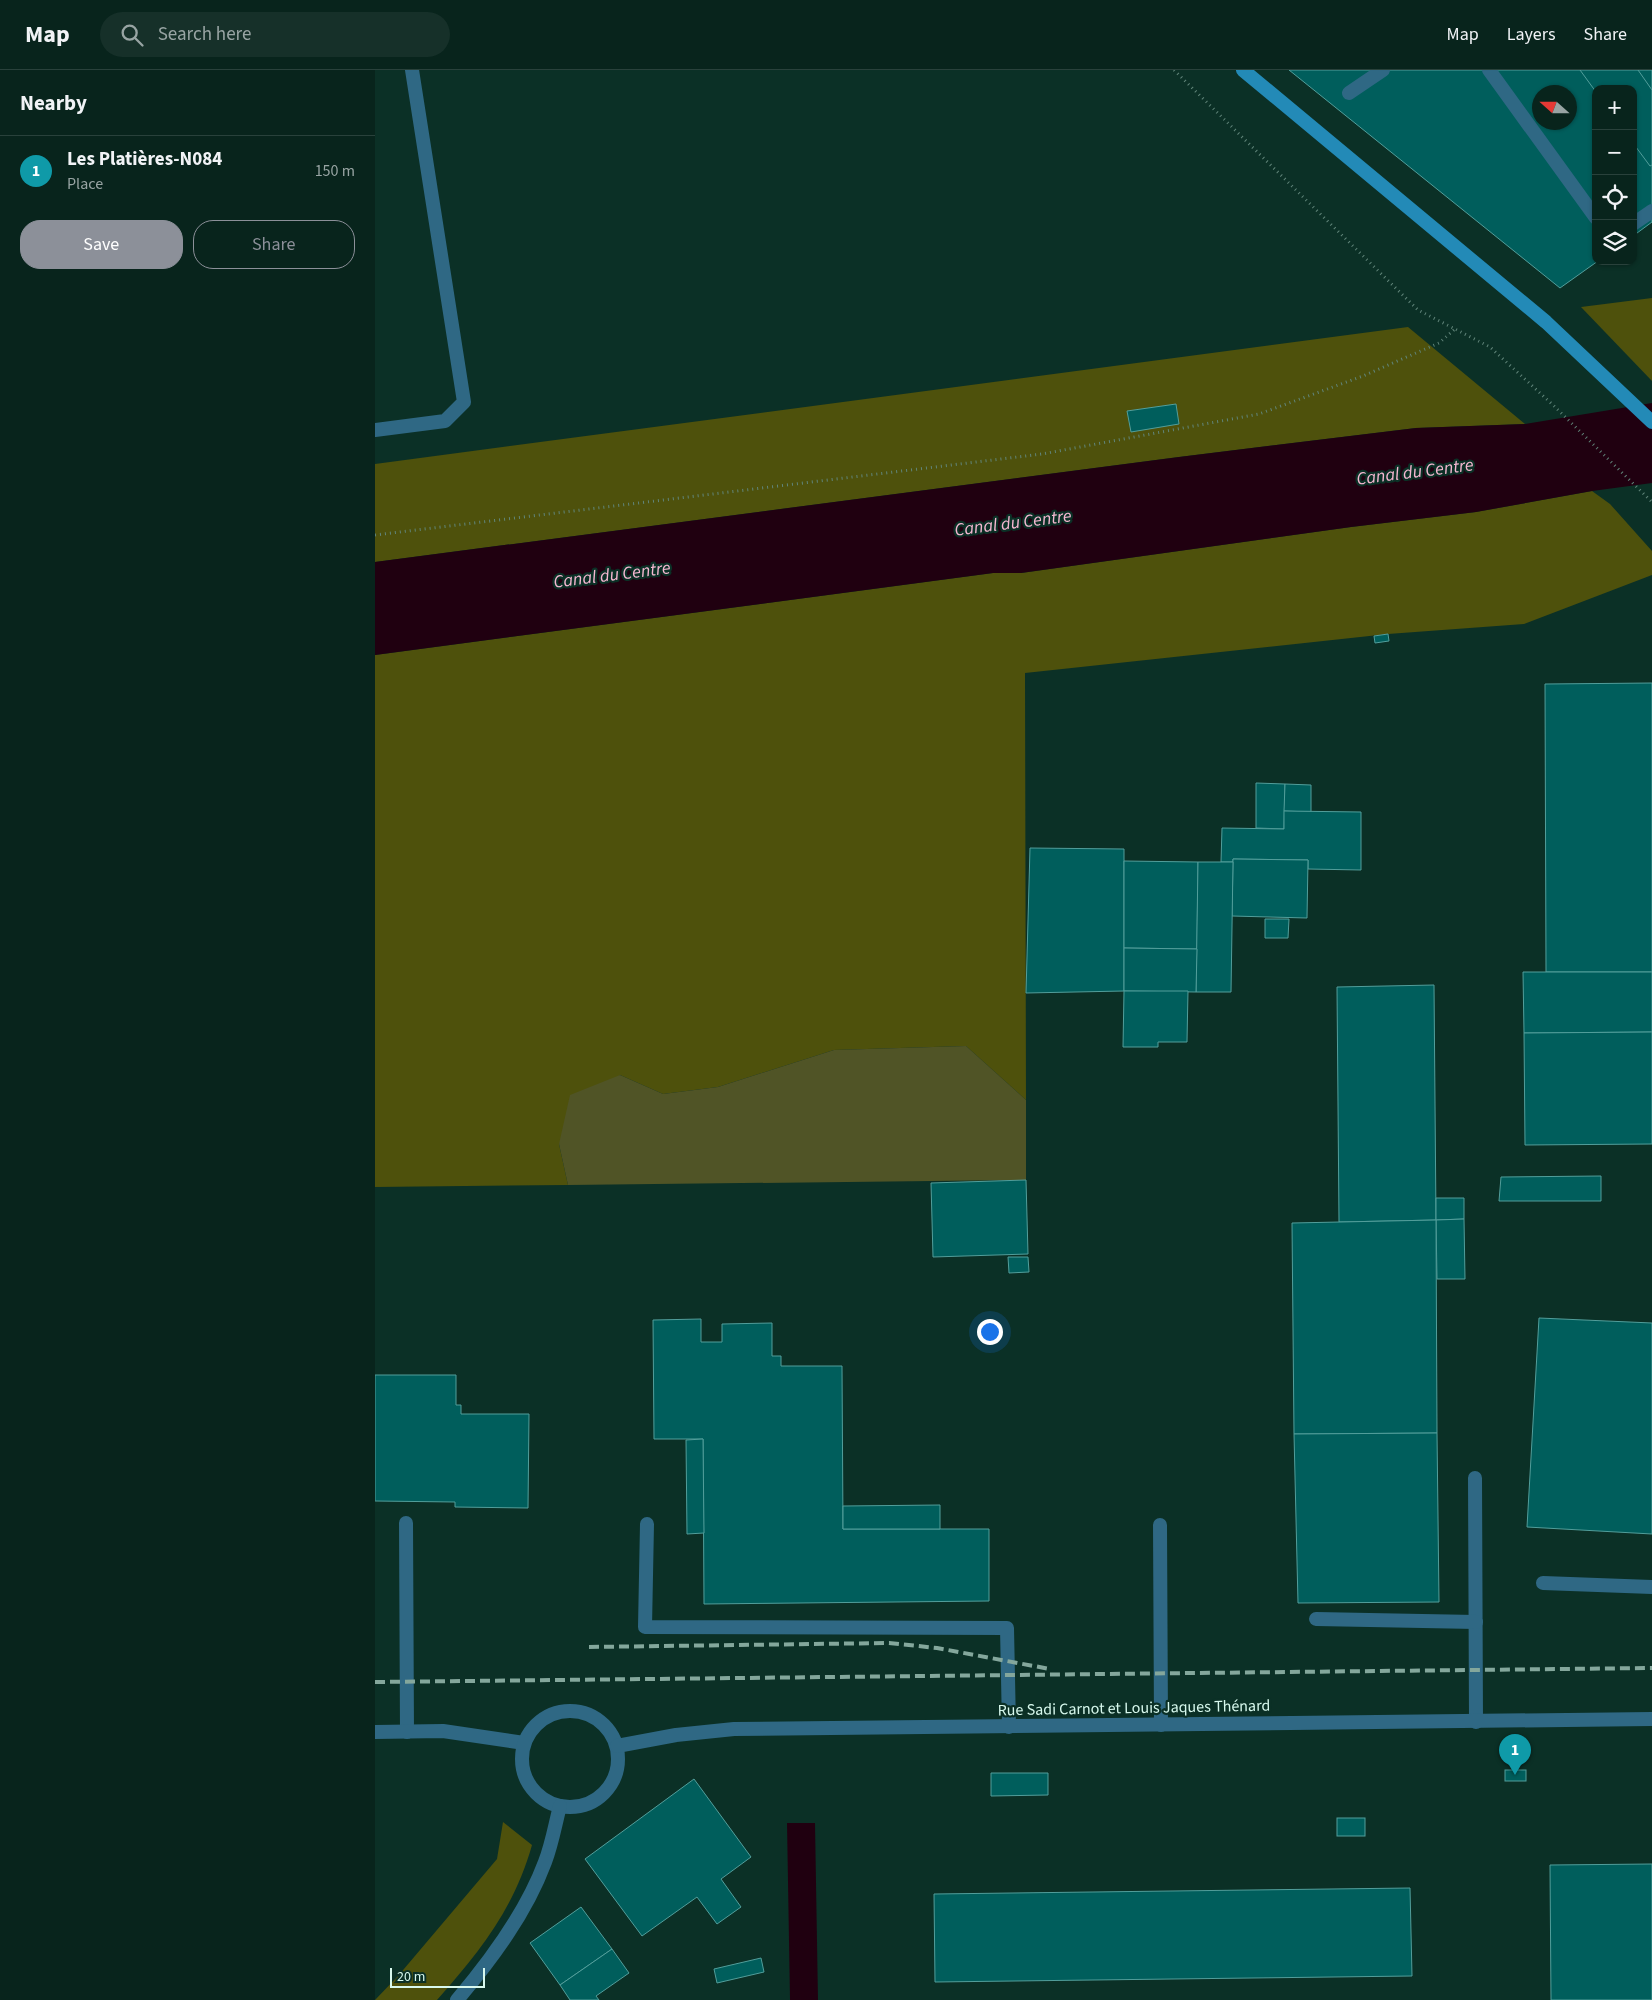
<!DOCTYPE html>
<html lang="en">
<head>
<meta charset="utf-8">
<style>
  :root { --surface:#08241c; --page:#163029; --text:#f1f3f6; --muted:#98a4a3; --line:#29413b; --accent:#8c9099 }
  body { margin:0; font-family:"Source Sans 3",sans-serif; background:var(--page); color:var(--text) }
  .controls { position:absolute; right:15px; top:15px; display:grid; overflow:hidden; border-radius:10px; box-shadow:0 1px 4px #0004 }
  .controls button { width:45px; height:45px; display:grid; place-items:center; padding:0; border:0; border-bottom:1px solid var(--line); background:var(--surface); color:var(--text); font:25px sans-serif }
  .compass { position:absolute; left:1157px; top:15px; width:45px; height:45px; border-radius:50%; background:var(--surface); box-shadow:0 1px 4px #0004; rotate:291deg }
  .scale { position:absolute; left:15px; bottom:12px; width:95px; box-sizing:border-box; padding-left:5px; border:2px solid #d8f9ee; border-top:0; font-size:14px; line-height:18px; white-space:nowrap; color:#d8f9ee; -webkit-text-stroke:4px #0b3026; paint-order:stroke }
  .you { position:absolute; left:614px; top:1261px; width:18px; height:18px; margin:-12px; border:4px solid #fff; border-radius:50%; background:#1a73e8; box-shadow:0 0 0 8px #1a73e833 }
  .badge { display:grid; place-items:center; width:32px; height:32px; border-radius:50%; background:var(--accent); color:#fff; font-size:16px; font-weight:700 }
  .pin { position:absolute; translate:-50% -41px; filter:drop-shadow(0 1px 2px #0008) }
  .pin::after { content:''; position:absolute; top:26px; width:18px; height:15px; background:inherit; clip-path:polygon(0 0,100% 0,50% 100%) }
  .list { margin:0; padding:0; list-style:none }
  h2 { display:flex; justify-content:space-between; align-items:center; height:65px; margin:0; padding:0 20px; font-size:21px }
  h2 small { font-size:16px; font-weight:400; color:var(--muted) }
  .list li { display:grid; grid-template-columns:32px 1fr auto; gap:15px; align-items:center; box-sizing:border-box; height:70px; padding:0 20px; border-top:1px solid var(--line) }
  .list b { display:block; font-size:19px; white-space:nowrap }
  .list p { margin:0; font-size:16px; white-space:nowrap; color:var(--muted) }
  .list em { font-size:16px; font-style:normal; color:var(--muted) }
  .actions { display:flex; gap:10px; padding:15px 20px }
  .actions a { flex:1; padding:11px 0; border:1px solid var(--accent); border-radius:20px; text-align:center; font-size:18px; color:var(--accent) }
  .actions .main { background:var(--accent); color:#fff }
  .icon { flex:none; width:28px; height:28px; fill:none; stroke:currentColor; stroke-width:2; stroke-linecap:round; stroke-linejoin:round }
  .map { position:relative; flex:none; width:1277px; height:1930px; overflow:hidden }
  header { display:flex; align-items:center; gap:30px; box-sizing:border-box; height:70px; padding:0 25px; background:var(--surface); border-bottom:1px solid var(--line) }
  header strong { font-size:24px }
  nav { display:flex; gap:28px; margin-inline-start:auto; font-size:18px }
  .search { width:350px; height:45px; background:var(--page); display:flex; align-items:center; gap:12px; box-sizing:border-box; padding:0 18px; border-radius:28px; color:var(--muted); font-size:19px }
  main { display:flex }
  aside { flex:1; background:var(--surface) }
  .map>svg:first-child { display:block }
  .green { fill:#4e510c }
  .forest { fill:#505426 }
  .water { fill:#200010 }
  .building { fill:#005e5c; stroke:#529e9b; fill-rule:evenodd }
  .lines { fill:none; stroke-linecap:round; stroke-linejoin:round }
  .path { stroke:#61857a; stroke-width:3; stroke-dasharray:1 4; stroke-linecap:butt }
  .service { stroke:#2f6884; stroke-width:14 }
  .minor { stroke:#2f6884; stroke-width:14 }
  .secondary { stroke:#238ab7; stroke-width:14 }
  .rail { stroke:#84a79c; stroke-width:4; stroke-dasharray:10 5; stroke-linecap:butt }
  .labels { text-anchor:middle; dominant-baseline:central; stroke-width:4.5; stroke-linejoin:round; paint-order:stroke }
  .street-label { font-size:16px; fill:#d8f9ee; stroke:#0b3026 }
  .water-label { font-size:18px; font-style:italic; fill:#f6b8d2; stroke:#0b3026 }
</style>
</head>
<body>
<header>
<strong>Map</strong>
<div class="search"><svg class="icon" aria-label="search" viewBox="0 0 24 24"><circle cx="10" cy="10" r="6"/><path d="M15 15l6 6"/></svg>Search here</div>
<nav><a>Map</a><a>Layers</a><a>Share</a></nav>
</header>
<main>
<aside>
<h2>Nearby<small></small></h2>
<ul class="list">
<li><span class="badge" style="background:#0f9aa8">1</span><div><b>Les Platières-N084</b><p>Place</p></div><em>150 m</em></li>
</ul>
<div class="actions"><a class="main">Save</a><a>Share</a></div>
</aside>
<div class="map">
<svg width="1277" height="1930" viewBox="0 0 1277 1930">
  <rect width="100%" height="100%" fill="#0b3026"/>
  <g class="green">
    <polygon points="1277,228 1277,311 1206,237"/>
    <polygon points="1033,257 1150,354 1041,358 804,387 0,492 0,394"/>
    <polygon points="1217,421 1235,434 1277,481 1277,505 1149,554 1013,564 650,603 651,1030 591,976 459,980 343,1017 288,1024 245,1005 184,1074 193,1115 0,1117 0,585 618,503 646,503 976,457 1101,442"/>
    <path d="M128 1752 157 1775C139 1839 105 1881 62 1930H0L23 1906 122 1789Z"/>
  </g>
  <polygon class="forest" points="591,976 651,1030 651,1110 193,1115 184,1074 195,1025 245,1005 288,1024 343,1017 459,980"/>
  <g class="water">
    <polygon points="1277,333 1277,413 1217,421 1101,442 976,457 646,503 618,503 0,585 0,492 804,387 1041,358 1150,354"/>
    <polygon points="412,1753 440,1753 443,1930 415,1930"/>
  </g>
  <g class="building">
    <path d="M914 0H1277V152L1258 166V19H1221V191H1223L1185 218ZM1164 22H1194V52H1164Z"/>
    <polygon points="1205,0 1263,0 1277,20 1277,95 1275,96 1258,73 1258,19 1221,19 1221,22"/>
    <polygon points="801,334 804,354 756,362 752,341"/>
    <polygon points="1013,564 1014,571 1000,573 999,566"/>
    <polygon points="1277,613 1277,902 1171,902 1170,614"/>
    <polygon points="881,713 910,714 909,759 881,758"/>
    <polygon points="910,714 936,715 936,742 909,741"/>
    <polygon points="909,741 986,742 986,800 933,799 933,790 858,789 858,792 846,792 847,758 909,759"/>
    <polygon points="655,778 749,779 749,921 651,923"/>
    <polygon points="858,789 933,790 932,848 857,846"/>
    <polygon points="749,791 823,792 822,879 749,878"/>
    <polygon points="823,792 858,792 856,922 821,922"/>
    <polygon points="890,849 914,849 913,868 890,868"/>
    <polygon points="749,878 822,879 821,922 749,921"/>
    <polygon points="1148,902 1277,902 1277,962 1149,963"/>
    <polygon points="1059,915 1061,1150 964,1152 962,917"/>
    <polygon points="749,921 813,921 812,972 783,972 783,977 748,977"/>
    <polygon points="1277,962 1277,1074 1150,1075 1149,963"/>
    <polygon points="1226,1106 1226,1131 1124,1131 1126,1107"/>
    <polygon points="651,1110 653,1184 558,1187 556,1113"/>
    <polygon points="1061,1128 1089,1128 1089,1149 1061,1150"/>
    <polygon points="1089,1149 1090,1209 1062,1209 1061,1150"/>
    <polygon points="1061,1150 1062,1363 919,1364 917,1153"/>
    <polygon points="633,1187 653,1187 654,1202 634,1203"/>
    <polygon points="1164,1248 1277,1253 1277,1464 1152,1457"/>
    <polygon points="326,1249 326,1272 347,1272 347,1254 397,1253 397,1286 406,1286 406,1296 467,1296 468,1459 614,1459 614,1531 329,1534 328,1369 279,1369 278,1250"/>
    <polygon points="0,1305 81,1305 81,1335 86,1335 86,1344 154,1344 153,1438 80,1437 80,1432 0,1431"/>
    <polygon points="1062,1363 1064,1532 923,1533 919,1364"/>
    <polygon points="328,1369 329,1463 312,1464 311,1370"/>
    <polygon points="565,1435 565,1459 468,1459 468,1436"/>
    <rect x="1130" y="1700" width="21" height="11"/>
    <polygon points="616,1703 673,1703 673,1725 616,1726"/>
    <polygon points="319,1709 376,1787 346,1809 366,1837 342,1854 322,1827 267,1866 210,1789"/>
    <rect x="962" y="1748" width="28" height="18"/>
    <polygon points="1277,1794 1277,1930 1176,1930 1175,1795"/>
    <polygon points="1035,1818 1037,1906 560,1912 559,1824"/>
    <polygon points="206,1837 237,1879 185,1915 155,1873"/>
    <polygon points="237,1879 254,1903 221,1926 224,1930 195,1930 185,1915"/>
    <polygon points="386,1888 389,1902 342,1913 339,1899"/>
  </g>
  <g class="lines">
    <g class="path">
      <polyline points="799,0 1043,240 1115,277 1178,335 1277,432"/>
      <polyline points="0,465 667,384 884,344 988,306 1064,273 1080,259"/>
    </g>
    <g class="service">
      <polyline points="1114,0 1221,148"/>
      <polyline points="974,23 1008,0"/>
      <polyline points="1258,154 1277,141"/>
      <polyline points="0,360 70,351 89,332 37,0"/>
      <polyline points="1100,1408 1101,1652"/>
      <polyline points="31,1453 32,1662"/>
      <polyline points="272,1454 270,1557 632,1558 634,1657"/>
      <polyline points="785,1455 786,1655"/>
      <polyline points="1168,1513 1277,1517"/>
      <polyline points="941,1549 1101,1552"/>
      <polyline points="0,1662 68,1661 149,1673"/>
    </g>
    <g class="minor">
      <circle cx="195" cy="1689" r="48"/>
      <polyline points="242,1676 301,1665 359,1659 1277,1649"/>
      <path d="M82 1930C117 1889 151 1843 170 1792 177 1774 180 1755 185 1736"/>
    </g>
    <polyline class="secondary" points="868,0 1171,252 1277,352"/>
    <g class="rail">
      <polyline points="214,1577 514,1573 562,1578 675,1599"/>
      <polyline points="0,1612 1277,1598"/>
    </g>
  </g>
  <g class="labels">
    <g class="street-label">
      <text transform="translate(759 1638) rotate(-1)">Rue Sadi Carnot et Louis Jaques Thénard</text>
    </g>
    <g class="water-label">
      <text transform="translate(1040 402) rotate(-7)">Canal du Centre</text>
      <text transform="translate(638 453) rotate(-7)">Canal du Centre</text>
      <text transform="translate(237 505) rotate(-7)">Canal du Centre</text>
    </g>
  </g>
</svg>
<div class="controls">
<button>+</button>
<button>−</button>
<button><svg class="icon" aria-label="locate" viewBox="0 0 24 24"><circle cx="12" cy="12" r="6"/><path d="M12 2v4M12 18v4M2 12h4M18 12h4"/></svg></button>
<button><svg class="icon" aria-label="layers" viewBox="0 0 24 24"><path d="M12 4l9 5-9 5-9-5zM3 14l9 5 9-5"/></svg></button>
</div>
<svg class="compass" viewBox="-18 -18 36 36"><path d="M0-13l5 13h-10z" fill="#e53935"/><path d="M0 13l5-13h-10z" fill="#98a4a3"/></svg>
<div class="scale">20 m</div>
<div class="you"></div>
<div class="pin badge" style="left:1140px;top:1705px;background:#0f9aa8">1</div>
</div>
</main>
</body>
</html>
